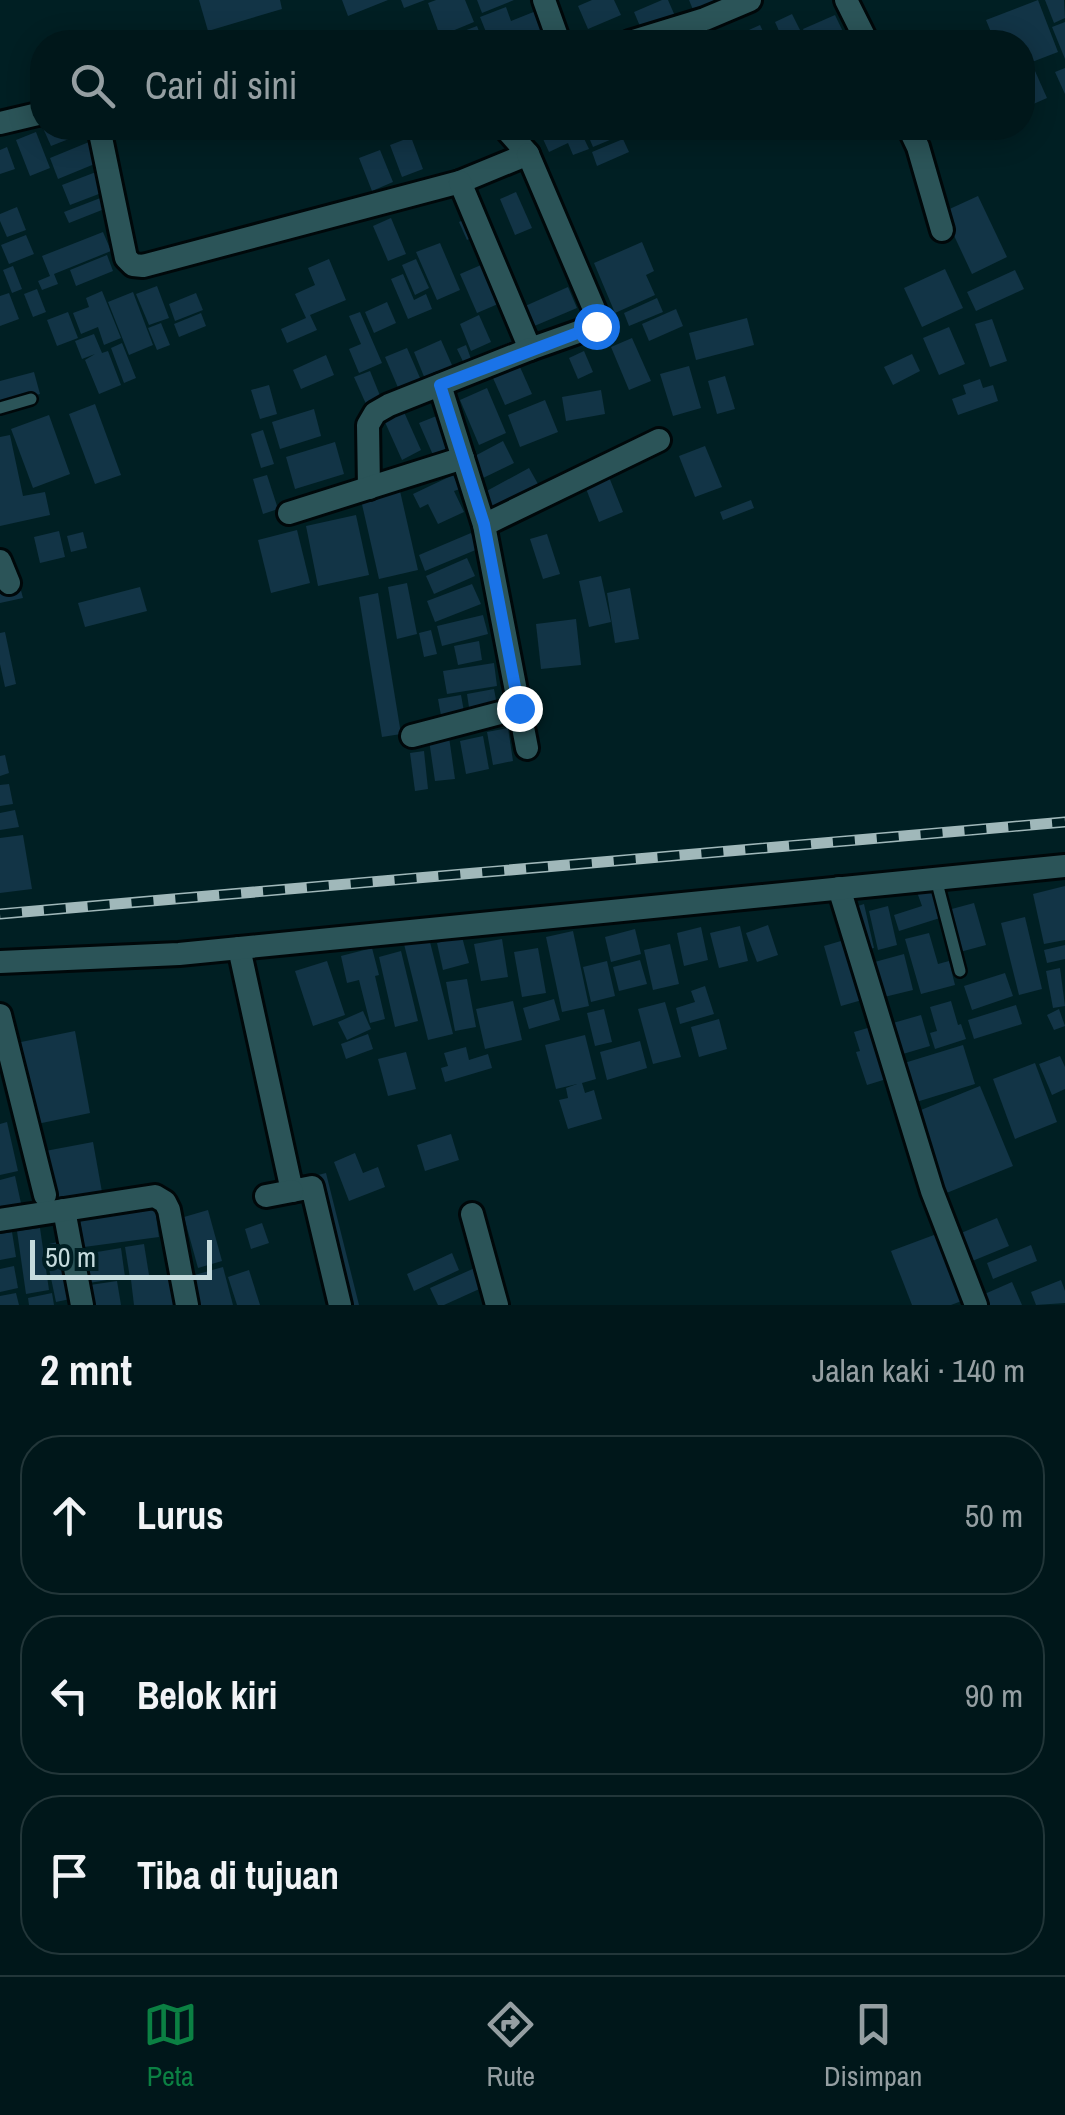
<!DOCTYPE html>
<html lang="id">
<head>
<meta charset="utf-8">
<style>
  :root { --surface:#00171a; --page:#0e2427; --text:#f1f3f6; --muted:#959fa2; --line:#223639; --accent:#0b8043 }
  body { margin:0; font-family:"Archivo Narrow",sans-serif; background:var(--page); color:var(--text) }
  .scale { position:absolute; left:30px; bottom:25px; width:182px; box-sizing:border-box; padding-left:10px; border:5px solid #c5dbdd; border-top:0; font-size:28px; line-height:35px; white-space:nowrap; color:#c5dbdd; -webkit-text-stroke:8px #001f23; paint-order:stroke }
  .stop { position:absolute; width:30px; height:30px; margin:-22px; border:8px solid #1a73e8; border-radius:50%; background:#fff }
  .stop.end { background:#1a73e8; border-color:#fff; box-shadow:0 2px 10px #0008 }
  .list { margin:0; padding:0; list-style:none }
  h2 { display:flex; justify-content:space-between; align-items:center; height:130px; margin:0; padding:0 40px; font-size:42px }
  h2 small { font-size:32px; font-weight:400; color:var(--muted) }
  .list li { display:grid; grid-template-columns:65px 1fr auto; gap:30px; align-items:center; box-sizing:border-box; height:160px; margin:0 20px 20px; padding:0 20px; border:2px solid var(--line); border-radius:40px }
  .list b { display:block; font-size:38px; white-space:nowrap }
  .list em { font-size:32px; font-style:normal; color:var(--muted) }
  .icon { flex:none; width:55px; height:55px; fill:none; stroke:currentColor; stroke-width:2; stroke-linecap:round; stroke-linejoin:round }
  .map { position:relative; flex:none; width:1065px; height:1305px; overflow:hidden }
  .search { position:absolute; background:var(--surface); box-shadow:0 5px 25px #0003; left:30px; right:30px; top:30px; height:110px; display:flex; align-items:center; gap:25px; box-sizing:border-box; padding:0 35px; border-radius:40px; color:var(--muted); font-size:38px }
  .sheet { height:670px; background:var(--surface) }
  nav { display:flex; justify-content:space-around; align-items:center; box-sizing:border-box; height:140px; border-top:2px solid var(--line); background:var(--surface); font-size:28px; color:var(--muted) }
  nav a { display:grid; justify-items:center; gap:5px }
  nav .on { color:var(--accent) }
  .map>svg:first-child { display:block }
  .building { fill:#123446 }
  .lines { fill:none; stroke-linecap:round; stroke-linejoin:round }
  .service-casing { stroke:#00080a; stroke-width:16 }
  .minor-casing { stroke:#00080a; stroke-width:28 }
  .service { stroke:#2b5458; stroke-width:11 }
  .minor { stroke:#2b5458; stroke-width:22 }
  .rail-casing { stroke:#a0b8ba; stroke-width:11 }
  .rail { stroke:#001f23; stroke-width:8; stroke-dasharray:22; stroke-linecap:butt }
  .route { stroke:#1a73e8; stroke-width:12 }
</style>
</head>
<body>
<div class="map">
<svg width="1065" height="1305" viewBox="0 0 1065 1305">
  <rect width="100%" height="100%" fill="#001f23"/>
  <g class="building">
    <polygon points="199,0 280,0 282,9 208,31"/>
    <polygon points="342,0 388,0 348,16"/>
    <polygon points="401,0 425,0 404,8"/>
    <polygon points="436,0 465,0 474,22 440,36 428,3"/>
    <polygon points="477,0 514,0 482,13"/>
    <polygon points="592,0 614,0 621,15 588,29 578,6"/>
    <polygon points="662,0 668,0 675,16 642,31 634,12"/>
    <polygon points="689,0 735,0 696,17"/>
    <polygon points="1038,0 1058,52 1032,62 1026,45 1022,46 1022,42 995,42 986,20"/>
    <polygon points="1045,0 1064,0 1065,18 1054,23"/>
    <polygon points="506,7 511,21 536,11 546,37 532,42 490,42 480,17"/>
    <polygon points="792,14 806,42 784,42 775,22"/>
    <polygon points="835,15 847,40 842,42 809,42 803,29"/>
    <polygon points="1065,22 1065,59 1052,27"/>
    <polygon points="760,25 768,42 744,42 740,34"/>
    <polygon points="477,26 483,42 444,42 443,39"/>
    <polygon points="404,33 408,42 380,42"/>
    <polygon points="1065,68 1065,94 1055,72"/>
    <polygon points="1035,71 1047,98 1022,109 1022,77"/>
    <polygon points="43,128 77,128 79,135 51,146"/>
    <polygon points="378,128 407,128 382,138"/>
    <polygon points="538,128 562,128 563,130 579,128 589,149 573,155 568,143 549,152"/>
    <polygon points="585,128 613,128 617,137 593,147"/>
    <polygon points="36,132 50,168 30,176 16,140"/>
    <polygon points="411,137 423,169 402,177 390,145"/>
    <polygon points="623,139 629,152 597,166 592,152"/>
    <polygon points="89,142 97,163 58,179 50,158"/>
    <polygon points="7,147 15,169 0,174 0,150"/>
    <polygon points="380,150 393,182 372,191 359,158"/>
    <polygon points="96,172 104,192 70,205 62,185"/>
    <polygon points="516,192 532,228 515,235 500,199"/>
    <polygon points="978,196 1007,257 972,274 943,212"/>
    <polygon points="103,197 107,208 69,223 64,212"/>
    <polygon points="17,207 26,230 7,237 0,221 0,214"/>
    <polygon points="391,218 406,254 388,261 373,226"/>
    <polygon points="468,218 475,236 467,240 459,222"/>
    <polygon points="103,232 111,251 54,274 58,284 42,290 38,281 50,276 42,256"/>
    <polygon points="26,235 34,254 9,264 1,245"/>
    <polygon points="642,242 654,271 646,275 655,295 615,313 594,263"/>
    <polygon points="440,243 460,290 437,300 416,252"/>
    <polygon points="107,255 113,271 76,286 70,270"/>
    <polygon points="329,259 346,300 310,315 317,330 287,343 281,329 306,318 295,294 315,285 308,268"/>
    <polygon points="416,259 429,288 415,295 402,265"/>
    <polygon points="481,265 498,304 477,313 460,274"/>
    <polygon points="13,266 22,289 12,293 3,270"/>
    <polygon points="945,269 963,308 922,327 904,288"/>
    <polygon points="1015,270 1024,289 976,311 967,292"/>
    <polygon points="403,274 414,300 426,294 432,309 408,319 391,279"/>
    <polygon points="157,286 169,318 149,325 136,294"/>
    <polygon points="568,287 577,308 532,327 523,307"/>
    <polygon points="37,289 46,312 33,317 24,294"/>
    <polygon points="102,291 121,338 104,345 98,327 81,334 73,313 89,307 86,298"/>
    <polygon points="133,292 153,345 129,355 108,302"/>
    <polygon points="9,293 19,319 0,326 0,296"/>
    <polygon points="196,293 203,310 175,321 169,304"/>
    <polygon points="657,298 663,312 629,326 624,313"/>
    <polygon points="387,302 396,323 374,333 365,312"/>
    <polygon points="676,309 683,326 649,341 642,324"/>
    <polygon points="68,312 78,338 57,346 47,320"/>
    <polygon points="360,312 382,363 359,373 349,349 361,344 349,316"/>
    <polygon points="201,313 206,326 179,337 174,324"/>
    <polygon points="479,315 491,342 471,351 460,324"/>
    <polygon points="747,318 754,345 696,360 689,333"/>
    <polygon points="992,319 1007,361 990,367 975,324"/>
    <polygon points="161,323 170,345 157,350 148,328"/>
    <polygon points="949,327 965,364 939,375 923,338"/>
    <polygon points="94,334 102,353 108,351 121,385 99,394 85,360 95,354 82,359 75,341"/>
    <polygon points="632,338 651,381 629,390 611,347"/>
    <polygon points="441,340 455,372 427,384 414,352"/>
    <polygon points="512,341 517,351 468,372 457,349 466,345 471,359"/>
    <polygon points="122,343 136,378 124,383 111,348"/>
    <polygon points="407,348 424,387 402,397 385,357"/>
    <polygon points="584,351 593,372 578,379 569,358"/>
    <polygon points="912,354 920,371 893,385 884,367"/>
    <polygon points="326,355 334,375 301,389 293,370"/>
    <polygon points="689,366 701,408 673,416 660,374"/>
    <polygon points="520,367 532,394 505,405 493,378"/>
    <polygon points="370,371 381,398 366,404 354,377"/>
    <polygon points="34,372 40,394 0,405 0,381"/>
    <polygon points="725,376 735,409 717,414 708,381"/>
    <polygon points="980,379 983,388 993,385 998,401 958,415 952,399 966,394 963,385"/>
    <polygon points="269,385 277,414 260,419 251,390"/>
    <polygon points="487,388 506,433 479,445 460,400"/>
    <polygon points="601,390 605,414 566,421 562,397"/>
    <polygon points="545,400 558,432 520,447 508,415"/>
    <polygon points="95,404 121,475 95,484 69,414"/>
    <polygon points="314,409 321,436 280,449 272,422"/>
    <polygon points="404,412 421,450 402,460 384,420"/>
    <polygon points="444,413 457,444 433,455 419,423"/>
    <polygon points="49,415 70,474 33,488 11,429"/>
    <polygon points="263,430 274,464 261,468 251,434"/>
    <polygon points="10,435 23,496 45,492 50,515 0,526 0,437"/>
    <polygon points="503,441 514,463 481,479 471,458"/>
    <polygon points="335,442 344,474 295,489 286,457"/>
    <polygon points="705,446 722,487 695,497 679,456"/>
    <polygon points="529,468 538,484 492,509 483,493"/>
    <polygon points="267,475 278,509 263,514 253,479"/>
    <polygon points="453,475 460,489 454,491 464,512 438,524 428,504 420,508 413,494"/>
    <polygon points="609,477 623,512 599,522 585,486"/>
    <polygon points="400,491 418,570 379,579 361,500"/>
    <polygon points="751,500 754,508 723,520 720,512"/>
    <polygon points="356,515 369,575 318,586 306,526"/>
    <polygon points="297,530 310,583 271,593 258,540"/>
    <polygon points="59,531 65,557 40,563 34,537"/>
    <polygon points="83,532 87,548 71,552 67,536"/>
    <polygon points="471,533 478,549 425,571 419,555"/>
    <polygon points="547,534 560,574 543,579 530,539"/>
    <polygon points="467,558 475,576 434,594 426,576"/>
    <polygon points="601,576 611,622 589,627 579,581"/>
    <polygon points="19,583 23,598 0,603 0,587"/>
    <polygon points="407,583 417,634 397,639 388,587"/>
    <polygon points="472,584 481,604 435,622 427,601"/>
    <polygon points="140,587 147,611 85,627 78,603"/>
    <polygon points="630,588 639,639 615,643 607,593"/>
    <polygon points="378,593 401,734 382,737 359,597"/>
    <polygon points="483,615 488,634 442,646 437,626"/>
    <polygon points="576,619 581,665 541,669 536,624"/>
    <polygon points="431,630 437,654 424,657 419,633"/>
    <polygon points="5,632 16,684 5,687 0,664 0,633"/>
    <polygon points="479,641 482,660 458,665 454,646"/>
    <polygon points="494,663 497,686 447,694 443,671"/>
    <polygon points="494,689 498,710 470,714 467,694"/>
    <polygon points="461,695 465,717 442,721 438,699"/>
    <polygon points="508,728 513,761 493,765 487,732"/>
    <polygon points="483,736 489,769 466,774 460,741"/>
    <polygon points="449,737 455,779 435,781 429,740"/>
    <polygon points="424,751 428,789 415,791 410,753"/>
    <polygon points="5,755 9,773 0,776 0,756"/>
    <polygon points="9,784 13,804 0,806 0,785"/>
    <polygon points="15,810 19,827 0,830 0,813"/>
    <polygon points="23,835 32,889 0,893 0,838"/>
    <polygon points="1065,886 1065,940 1044,944 1033,894"/>
    <polygon points="933,887 943,917 899,931 894,915 922,906 917,892"/>
    <polygon points="974,903 986,945 960,952 948,910"/>
    <polygon points="864,904 874,948 862,951 852,908"/>
    <polygon points="888,906 897,945 878,950 869,911"/>
    <polygon points="1025,917 1042,989 1019,995 1001,923"/>
    <polygon points="768,925 778,955 757,962 746,933"/>
    <polygon points="740,926 748,961 719,968 710,933"/>
    <polygon points="701,927 708,960 684,966 677,933"/>
    <polygon points="635,929 641,954 611,962 605,937"/>
    <polygon points="573,931 589,1006 562,1012 546,937"/>
    <polygon points="929,933 938,964 949,961 955,985 921,994 905,939"/>
    <polygon points="462,937 469,963 443,970 437,943"/>
    <polygon points="429,938 453,1034 428,1040 404,944"/>
    <polygon points="851,938 869,998 841,1006 824,946"/>
    <polygon points="502,939 508,977 481,981 474,944"/>
    <polygon points="670,944 679,984 653,990 644,950"/>
    <polygon points="1065,945 1065,959 1047,963 1044,950"/>
    <polygon points="372,948 379,975 375,976 385,1019 370,1023 359,980 347,983 341,956"/>
    <polygon points="538,948 546,993 522,997 514,952"/>
    <polygon points="401,951 418,1021 395,1027 379,957"/>
    <polygon points="904,954 913,990 880,998 871,963"/>
    <polygon points="640,960 647,984 619,991 613,967"/>
    <polygon points="327,961 345,1015 313,1026 295,971"/>
    <polygon points="607,961 615,996 591,1002 583,967"/>
    <polygon points="1060,968 1065,1006 1053,1008 1046,971"/>
    <polygon points="1005,973 1013,996 972,1010 964,986"/>
    <polygon points="467,979 476,1027 455,1031 446,982"/>
    <polygon points="705,986 714,1014 680,1024 676,1008 695,1002 691,991"/>
    <polygon points="554,999 560,1020 529,1029 523,1008"/>
    <polygon points="513,1001 522,1040 485,1049 476,1009"/>
    <polygon points="951,1001 958,1025 961,1024 966,1039 935,1049 930,1033 937,1031 930,1007"/>
    <polygon points="665,1002 681,1057 653,1064 638,1009"/>
    <polygon points="1016,1005 1022,1024 974,1039 968,1020"/>
    <polygon points="604,1009 612,1042 595,1046 587,1013"/>
    <polygon points="1059,1009 1065,1026 1054,1030 1047,1015"/>
    <polygon points="363,1011 371,1029 347,1040 338,1022"/>
    <polygon points="921,1015 930,1046 896,1056 886,1025"/>
    <polygon points="719,1019 727,1049 699,1057 691,1027"/>
    <polygon points="871,1027 893,1077 867,1085 856,1052 860,1051 854,1032"/>
    <polygon points="75,1031 90,1113 37,1124 21,1042"/>
    <polygon points="368,1034 373,1049 346,1059 341,1044"/>
    <polygon points="585,1035 596,1079 582,1083 585,1093 594,1090 602,1119 568,1129 559,1100 568,1098 566,1088 577,1084 556,1089 545,1045"/>
    <polygon points="640,1041 647,1068 607,1080 600,1052"/>
    <polygon points="963,1045 975,1084 913,1103 901,1064"/>
    <polygon points="466,1047 469,1060 488,1054 492,1068 445,1082 441,1068 448,1066 444,1053"/>
    <polygon points="406,1052 416,1089 388,1096 378,1059"/>
    <polygon points="1060,1056 1065,1067 1065,1089 1052,1095 1039,1064"/>
    <polygon points="1035,1063 1057,1122 1015,1139 993,1079"/>
    <polygon points="980,1086 1013,1166 944,1194 911,1114"/>
    <polygon points="7,1122 18,1171 0,1175 0,1124"/>
    <polygon points="451,1134 459,1160 425,1171 417,1145"/>
    <polygon points="93,1142 102,1192 50,1202 40,1152"/>
    <polygon points="355,1153 363,1173 378,1167 385,1187 349,1201 334,1162"/>
    <polygon points="326,1173 359,1305 329,1305 298,1180"/>
    <polygon points="15,1176 22,1208 0,1213 0,1180"/>
    <polygon points="155,1209 159,1237 84,1247 80,1219"/>
    <polygon points="208,1210 222,1261 198,1268 184,1217"/>
    <polygon points="997,1218 1009,1246 965,1264 954,1236"/>
    <polygon points="262,1223 269,1243 251,1249 245,1229"/>
    <polygon points="40,1228 49,1290 26,1294 17,1231"/>
    <polygon points="12,1232 16,1257 0,1260 0,1234"/>
    <polygon points="942,1232 967,1299 951,1305 912,1305 891,1251"/>
    <polygon points="63,1241 75,1298 56,1302 44,1245"/>
    <polygon points="144,1244 149,1275 130,1278 125,1247"/>
    <polygon points="1031,1245 1037,1261 993,1279 987,1263"/>
    <polygon points="121,1248 125,1277 83,1284 79,1255"/>
    <polygon points="452,1253 459,1270 414,1291 407,1274"/>
    <polygon points="14,1266 18,1288 0,1292 0,1269"/>
    <polygon points="223,1267 233,1305 199,1305 191,1276"/>
    <polygon points="477,1267 486,1286 444,1305 438,1305 430,1288"/>
    <polygon points="249,1270 260,1305 237,1305 228,1277"/>
    <polygon points="172,1275 176,1305 134,1305 131,1280"/>
    <polygon points="1061,1280 1065,1291 1065,1303 1036,1305 1031,1292"/>
    <polygon points="117,1281 121,1305 93,1305 90,1285"/>
    <polygon points="1012,1282 1022,1305 984,1305 980,1296"/>
    <polygon points="16,1293 19,1305 0,1305 0,1296"/>
    <polygon points="52,1293 54,1305 29,1305 28,1298"/>
  </g>
  <g class="lines">
    <g class="service-casing">
      <g id="service">
        <polyline points="0,408 31,399"/>
        <polyline points="936,879 960,971"/>
      </g>
    </g>
    <g class="minor-casing">
      <g id="minor">
        <polyline points="544,0 559,42"/>
        <polyline points="846,0 867,42"/>
        <polyline points="630,42 705,19 750,0"/>
        <polyline points="0,123 42,113"/>
        <polyline points="99,128 126,258 133,265 143,266 460,182 528,154 505,128"/>
        <polyline points="909,128 918,147 942,230"/>
        <polyline points="460,182 530,349 595,326 597,316 528,154"/>
        <polyline points="440,385 484,525 527,748"/>
        <polyline points="369,488 368,425 375,413 389,405 530,349"/>
        <polyline points="289,513 463,458"/>
        <polyline points="484,525 659,440"/>
        <polyline points="0,561 9,583"/>
        <polyline points="412,736 519,708"/>
        <polyline points="839,888 932,1191 976,1305"/>
        <polyline points="239,948 292,1191 312,1187 340,1305"/>
        <polyline points="0,962 179,954 1065,866"/>
        <polyline points="0,1015 45,1195"/>
        <polyline points="266,1196 292,1191"/>
        <polyline points="64,1210 82,1305"/>
        <polyline points="472,1214 497,1305"/>
        <polyline points="0,1220 155,1196 165,1202 169,1210 187,1305"/>
      </g>
    </g>
    <use href="#service" class="service"/>
    <use href="#minor" class="minor"/>
    <g class="rail-casing">
      <polyline id="rail" points="0,914 1065,822"/>
    </g>
    <use href="#rail" class="rail"/>
  </g>
  <g class="lines">
    <polyline class="route" points="519,708 484,524 440,385 596,326"/>
  </g>
</svg>
<div class="scale">50 m</div>
<div class="stop" style="left:596px;top:326px"></div>
<div class="stop end" style="left:519px;top:708px"></div>
<div class="search"><svg class="icon" aria-label="search" viewBox="0 0 24 24"><circle cx="10" cy="10" r="6"/><path d="M15 15l6 6"/></svg>Cari di sini</div>
</div>
<section class="sheet">
<h2>2 mnt<small>Jalan kaki · 140 m</small></h2>
<ul class="list">
<li><svg class="icon" aria-label="ahead" viewBox="0 0 24 24"><path d="M12 20V5M6 11l6-6 6 6"/></svg><div><b>Lurus</b></div><em>50 m</em></li>
<li><svg class="icon" aria-label="left" viewBox="0 0 24 24"><path d="M17 20v-9H6M10 6l-5 5 5 5"/></svg><div><b>Belok kiri</b></div><em>90 m</em></li>
<li><svg class="icon" aria-label="arrive" viewBox="0 0 24 24"><path d="M6 21V4h12l-3 4 3 4H6"/></svg><div><b>Tiba di tujuan</b></div></li>
</ul>
</section>
<nav>
<a class="on"><svg class="icon" aria-label="map" viewBox="0 0 24 24"><path d="M3 6l6-2 6 2 6-2v14l-6 2-6-2-6 2zM9 4v14M15 6v14"/></svg>Peta</a>
<a><svg class="icon" aria-label="directions" viewBox="0 0 24 24"><path d="M12 3l9 9-9 9-9-9zM9 14v-3h6M13 9l2 2-2 2"/></svg>Rute</a>
<a><svg class="icon" aria-label="saved" viewBox="0 0 24 24"><path d="M7 4h10v16l-5-4-5 4z"/></svg>Disimpan</a>
</nav>
</body>
</html>
